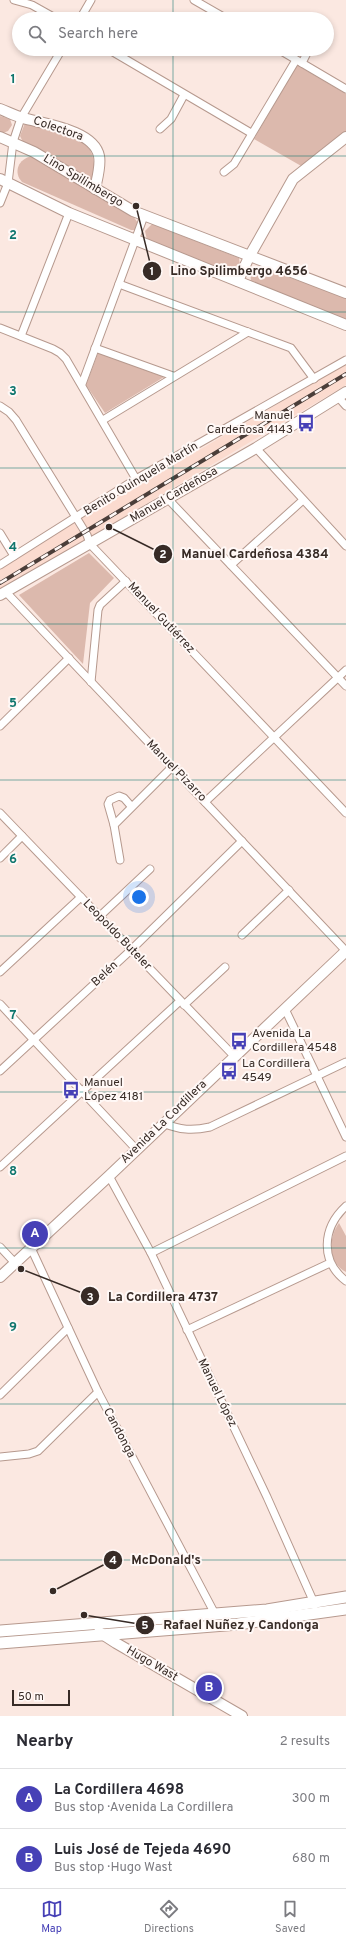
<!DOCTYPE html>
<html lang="en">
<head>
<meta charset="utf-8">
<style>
  :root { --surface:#fff; --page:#f2f2f3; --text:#2b2b33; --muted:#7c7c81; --line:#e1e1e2; --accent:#4640b6 }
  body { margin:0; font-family:Overpass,sans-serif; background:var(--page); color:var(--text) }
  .scale { position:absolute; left:12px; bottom:10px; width:58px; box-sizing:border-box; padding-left:4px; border:2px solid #372b26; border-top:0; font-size:11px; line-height:14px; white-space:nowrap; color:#372b26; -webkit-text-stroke:3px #fff8f6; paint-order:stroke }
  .you { position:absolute; left:139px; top:897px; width:14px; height:14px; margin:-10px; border:3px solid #fff; border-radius:50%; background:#1a73e8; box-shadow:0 0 0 6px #1a73e833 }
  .badge { display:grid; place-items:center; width:26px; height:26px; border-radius:50%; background:var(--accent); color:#fff; font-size:13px; font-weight:700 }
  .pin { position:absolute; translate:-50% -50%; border:2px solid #fff; box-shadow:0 1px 4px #0006 }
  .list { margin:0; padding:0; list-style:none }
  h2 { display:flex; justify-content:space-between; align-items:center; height:52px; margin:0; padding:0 16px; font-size:17px }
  h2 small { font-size:13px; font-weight:400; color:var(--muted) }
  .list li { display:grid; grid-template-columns:26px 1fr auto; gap:12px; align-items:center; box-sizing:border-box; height:60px; padding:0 16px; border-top:1px solid var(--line) }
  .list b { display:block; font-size:15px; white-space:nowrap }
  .list p { margin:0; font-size:13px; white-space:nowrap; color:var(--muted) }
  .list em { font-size:13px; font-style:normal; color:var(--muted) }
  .icon { flex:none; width:22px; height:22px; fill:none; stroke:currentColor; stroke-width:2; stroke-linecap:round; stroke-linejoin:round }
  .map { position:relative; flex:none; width:346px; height:1716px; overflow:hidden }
  .search { position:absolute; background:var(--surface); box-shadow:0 2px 6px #0003; left:12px; right:12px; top:12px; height:44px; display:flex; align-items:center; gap:10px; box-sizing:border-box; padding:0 14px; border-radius:22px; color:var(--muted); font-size:15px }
  .sheet { height:172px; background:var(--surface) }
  nav { display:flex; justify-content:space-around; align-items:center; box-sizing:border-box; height:56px; border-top:1px solid var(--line); background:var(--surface); font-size:11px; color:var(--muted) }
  nav a { display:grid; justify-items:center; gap:2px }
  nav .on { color:var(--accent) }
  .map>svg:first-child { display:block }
  .built { fill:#fbdbcf }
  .green { fill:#dcb9ad }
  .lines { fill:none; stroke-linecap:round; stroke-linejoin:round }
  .street-casing { stroke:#b6998e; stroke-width:9 }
  .secondary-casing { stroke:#b6998e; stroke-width:12 }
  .primary-casing { stroke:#b6998e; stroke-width:13 }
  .street { stroke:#fff; stroke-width:7 }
  .secondary { stroke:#fff; stroke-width:10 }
  .primary { stroke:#fff; stroke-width:11 }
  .rail-casing { stroke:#4b3e39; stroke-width:4 }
  .rail { stroke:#fff8f6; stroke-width:2.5; stroke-dasharray:8; stroke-linecap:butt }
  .grid { fill:none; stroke:#0f766e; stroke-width:1; stroke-opacity:0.55 }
  .labels { text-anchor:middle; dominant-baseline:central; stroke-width:4; stroke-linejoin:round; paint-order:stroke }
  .street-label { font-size:12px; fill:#372b26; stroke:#fff8f6 }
  .poi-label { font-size:12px; fill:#372b26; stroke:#fff8f6; text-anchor:start }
  .grid-label { font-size:13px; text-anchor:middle; font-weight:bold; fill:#0f766e; stroke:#fff8f6; stroke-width:4; stroke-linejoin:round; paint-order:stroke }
  .leader { fill:none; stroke:#372b26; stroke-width:1.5 }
  .callout-dot { fill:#372b26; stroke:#fff8f6; stroke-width:1.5 }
  .mark-label { font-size:12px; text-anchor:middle; font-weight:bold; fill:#fff }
  .callout-label { font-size:13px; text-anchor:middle; font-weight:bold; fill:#372b26; stroke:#fff8f6; stroke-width:4; stroke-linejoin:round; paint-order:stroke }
</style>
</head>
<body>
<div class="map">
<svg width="346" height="1716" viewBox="0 0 346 1716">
  <rect width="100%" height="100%" fill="#fbe8e1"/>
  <g class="built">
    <polygon points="346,364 346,385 92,536 81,519"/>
    <polygon points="74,523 85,540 0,591 0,569"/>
  </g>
  <g class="green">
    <polygon points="297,65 346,94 346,131 303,167 254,139"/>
    <polygon points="0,116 10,119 12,125 8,131 3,133 0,132"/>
    <path d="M25 123C48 126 94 134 94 164 94 170 95 174 91 179H88L23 142 20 136Z"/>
    <path d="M32 156 133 216 138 223 136 230H131L22 182C13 172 18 159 32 156Z"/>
    <polygon points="152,224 239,258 240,266 236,271 232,273 147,240 145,231"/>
    <polygon points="256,266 346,297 346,320 251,281 250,272"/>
    <polygon points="98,353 164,377 105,413 86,385"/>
    <polygon points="89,553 114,578 90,603 83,664 19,595"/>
    <path d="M339 1223 346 1236V1272C328 1263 328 1238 339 1223Z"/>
  </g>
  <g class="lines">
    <g class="street-casing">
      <g id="street">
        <polyline points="14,0 32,5 57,19"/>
        <polyline points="194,0 227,19"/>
        <polyline points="80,19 91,0"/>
        <polyline points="108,49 251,133"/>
        <polyline points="278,49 346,89"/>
        <polyline points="302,63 309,49"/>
        <polyline points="160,129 171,119 184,95"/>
        <polyline points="224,172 234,164 296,60"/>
        <polyline points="0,203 8,183 13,142 21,118 62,49"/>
        <polyline points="119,284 291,348 314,379"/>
        <polyline points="0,328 53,349 60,353 66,359 136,479"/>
        <polyline points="21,336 69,213"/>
        <polyline points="95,348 173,376"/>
        <polyline points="82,384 144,216"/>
        <polyline points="338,397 346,406"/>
        <polyline points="0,406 9,412 16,420 87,535 90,544 346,813"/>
        <polyline points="103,420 248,332"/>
        <polyline points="256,448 346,546"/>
        <polyline points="168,499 346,686"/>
        <polyline points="0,533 14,556"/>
        <polyline points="0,565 136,479 346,360"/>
        <polyline points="231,565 303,500"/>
        <polyline points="6,592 346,951"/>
        <polyline points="91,682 98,610 100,605 126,581"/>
        <polyline points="0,726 69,658"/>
        <polyline points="205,802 346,670"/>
        <polyline points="0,813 234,1056"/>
        <polyline points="114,825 108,804 110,800 119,796 124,798 131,806"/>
        <polyline points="0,858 22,836"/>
        <polyline points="120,860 114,825 172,767"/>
        <polyline points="100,916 150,869"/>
        <polyline points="242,935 289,890"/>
        <polyline points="0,972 81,897"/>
        <polyline points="0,1004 136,1149"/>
        <polyline points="184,1005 225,967"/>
        <polyline points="285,1009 346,1137"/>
        <polyline points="0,1071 131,950 242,841"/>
        <path d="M163 1123C180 1130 192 1131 210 1127L346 1062"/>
        <polyline points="0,1167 180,1001"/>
        <polyline points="109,1176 151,1253 267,1497 315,1605"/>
        <path d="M346 1206C322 1228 320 1261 346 1281"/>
        <polyline points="0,1247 15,1263"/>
        <polyline points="31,1248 98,1392 215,1614"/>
        <polyline points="151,1253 346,1156"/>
        <polyline points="187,1330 330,1263"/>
        <polyline points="0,1395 68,1328"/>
        <polyline points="0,1457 29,1454 38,1451 98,1392"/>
      </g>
    </g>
    <g class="secondary-casing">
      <g id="secondary">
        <path d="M0 109C8 112 15 116 23 118 44 124 94 130 99 156 101 166 97 179 95 189"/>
        <polyline points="0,137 34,152 133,211 346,293"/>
        <polyline points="0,179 69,213 346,325"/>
        <polyline points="238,281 249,257 293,179 346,137"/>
        <polyline points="0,595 256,448 346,392"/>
        <polyline points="0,1277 109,1176 346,951"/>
        <polyline points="99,1632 116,1643 242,1716"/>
      </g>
    </g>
    <g class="primary-casing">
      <g id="primary">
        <polyline points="0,1631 267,1610 346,1597"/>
        <polyline points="0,1643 238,1624 346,1609"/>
      </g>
    </g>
    <use href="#street" class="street"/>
    <use href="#secondary" class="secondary"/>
    <use href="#primary" class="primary"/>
    <g class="rail-casing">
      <polyline id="rail" points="0,583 346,374"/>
    </g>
    <use href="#rail" class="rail"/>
  </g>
  <path class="grid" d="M173 0V19M173 49V1716M0 156H346M0 312H346M0 468H346M0 624H346M0 780H346M0 936H346M0 1092H346M0 1248H346M0 1404H346M0 1560H346"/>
  <defs>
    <g id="bus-bare" transform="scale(1.38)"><path d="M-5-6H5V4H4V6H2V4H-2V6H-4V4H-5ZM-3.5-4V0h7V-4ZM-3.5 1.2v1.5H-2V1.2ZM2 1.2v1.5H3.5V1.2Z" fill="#4640b6" stroke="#fff8f6" stroke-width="2.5" paint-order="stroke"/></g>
  </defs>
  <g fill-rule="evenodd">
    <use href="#bus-bare" x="306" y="423"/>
    <use href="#bus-bare" x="239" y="1041"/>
    <use href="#bus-bare" x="229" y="1071"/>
    <use href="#bus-bare" x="71" y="1090"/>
  </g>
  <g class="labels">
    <g class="street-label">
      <text transform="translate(58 129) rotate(19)">Colectora</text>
      <text transform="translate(83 181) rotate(31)">Lino Spilimbergo</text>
      <text transform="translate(141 479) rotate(-31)">Benito Quinquela Martín</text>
      <text transform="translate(174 495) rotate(-30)">Manuel Cardeñosa</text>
      <text transform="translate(161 618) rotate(47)">Manuel Gutiérrez</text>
      <text transform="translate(176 771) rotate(46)">Manuel Pizarro</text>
      <text transform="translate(117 935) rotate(46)">Leopoldo Buteler</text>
      <text transform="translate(105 974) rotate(-43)">Belén</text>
      <text transform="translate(164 1122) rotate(-44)">Avenida La Cordillera</text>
      <text transform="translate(217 1393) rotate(64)">Manuel López</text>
      <text transform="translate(119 1433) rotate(62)">Candonga</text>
      <text transform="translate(152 1664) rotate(30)">Hugo Wast</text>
    </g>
    <g class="poi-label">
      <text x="293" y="416" text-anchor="end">Manuel<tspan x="293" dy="14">Cardeñosa 4143</tspan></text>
      <text x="252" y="1034">Avenida La<tspan x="252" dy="14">Cordillera 4548</tspan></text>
      <text x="242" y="1064">La Cordillera<tspan x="242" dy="14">4549</tspan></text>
      <text x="84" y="1083">Manuel<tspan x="84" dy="14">López 4181</tspan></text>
    </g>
  </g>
  <g class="grid-label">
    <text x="13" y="83">1</text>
    <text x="13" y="239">2</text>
    <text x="13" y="395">3</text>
    <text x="13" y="551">4</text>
    <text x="13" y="707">5</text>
    <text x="13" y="863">6</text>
    <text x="13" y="1019">7</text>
    <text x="13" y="1175">8</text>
    <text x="13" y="1331">9</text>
  </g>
  <path class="leader" d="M136 206L152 271M109 527L163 554M21 1269L90 1296M53 1591L113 1560M84 1615L145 1625"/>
  <g class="callout-dot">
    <circle cx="136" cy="206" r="4"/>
    <circle cx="109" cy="527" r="4"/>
    <circle cx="21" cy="1269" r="4"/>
    <circle cx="53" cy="1591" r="4"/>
    <circle cx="84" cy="1615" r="4"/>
    <circle cx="152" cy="271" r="10"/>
    <circle cx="163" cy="554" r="10"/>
    <circle cx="90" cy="1296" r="10"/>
    <circle cx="113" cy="1560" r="10"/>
    <circle cx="145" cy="1625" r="10"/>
  </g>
  <g class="mark-label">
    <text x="152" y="275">1</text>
    <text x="163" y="558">2</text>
    <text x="90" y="1301">3</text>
    <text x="113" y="1564">4</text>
    <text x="145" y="1629">5</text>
  </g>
  <g class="callout-label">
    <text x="239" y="275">Lino Spilimbergo 4656</text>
    <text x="255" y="558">Manuel Cardeñosa 4384</text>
    <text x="163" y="1301">La Cordillera 4737</text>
    <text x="166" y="1564">McDonald's</text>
    <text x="241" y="1629">Rafael Nuñez y Candonga</text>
  </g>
</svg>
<div class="scale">50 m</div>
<div class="you"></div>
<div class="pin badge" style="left:35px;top:1234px">A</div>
<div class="pin badge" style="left:209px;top:1688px">B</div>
<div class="search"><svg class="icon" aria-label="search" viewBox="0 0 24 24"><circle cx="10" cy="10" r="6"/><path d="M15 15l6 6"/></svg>Search here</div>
</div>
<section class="sheet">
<h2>Nearby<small>2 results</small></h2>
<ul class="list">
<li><span class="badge">A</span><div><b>La Cordillera 4698</b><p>Bus stop · Avenida La Cordillera</p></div><em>300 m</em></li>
<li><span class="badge">B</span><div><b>Luis José de Tejeda 4690</b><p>Bus stop · Hugo Wast</p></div><em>680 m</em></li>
</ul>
</section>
<nav>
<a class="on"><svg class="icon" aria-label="map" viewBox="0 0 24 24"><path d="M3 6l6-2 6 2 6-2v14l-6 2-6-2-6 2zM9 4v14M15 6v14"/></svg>Map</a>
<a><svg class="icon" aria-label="directions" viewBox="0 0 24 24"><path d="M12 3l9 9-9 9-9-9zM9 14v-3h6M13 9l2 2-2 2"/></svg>Directions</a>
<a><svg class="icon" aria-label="saved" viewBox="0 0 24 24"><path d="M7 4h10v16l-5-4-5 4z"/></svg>Saved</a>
</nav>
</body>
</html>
